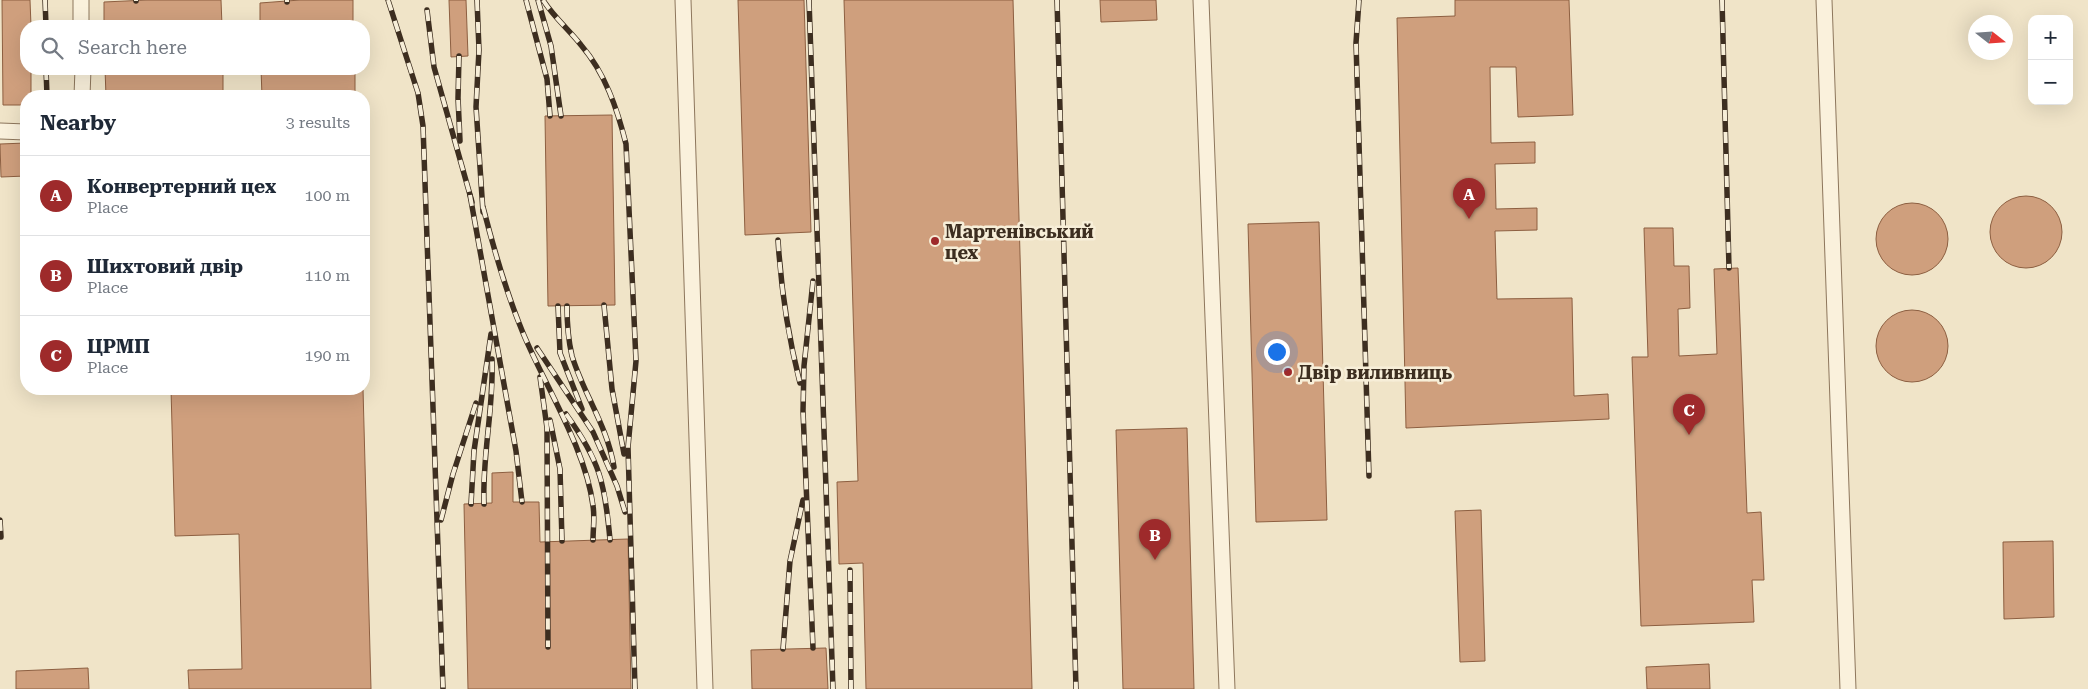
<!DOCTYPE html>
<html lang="en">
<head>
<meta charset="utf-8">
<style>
  :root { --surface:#fff; --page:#f6f6f7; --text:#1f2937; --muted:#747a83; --line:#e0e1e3; --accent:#9e2a2b }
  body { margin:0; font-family:"Roboto Serif",serif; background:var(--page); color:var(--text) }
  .controls { position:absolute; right:15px; top:15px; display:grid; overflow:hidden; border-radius:10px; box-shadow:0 5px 20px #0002 }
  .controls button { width:45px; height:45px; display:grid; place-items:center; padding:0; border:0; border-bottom:1px solid var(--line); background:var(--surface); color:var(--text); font:25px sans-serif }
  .compass { position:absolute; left:1968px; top:15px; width:45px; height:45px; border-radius:50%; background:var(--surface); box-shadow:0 5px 20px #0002; rotate:107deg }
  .you { position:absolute; left:1276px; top:351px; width:18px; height:18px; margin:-12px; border:4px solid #fff; border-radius:50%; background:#1a73e8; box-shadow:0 0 0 8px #1a73e833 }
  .badge { display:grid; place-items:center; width:32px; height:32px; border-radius:50%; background:var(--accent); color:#fff; font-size:16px; font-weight:700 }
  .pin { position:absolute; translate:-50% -41px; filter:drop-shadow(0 1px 2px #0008) }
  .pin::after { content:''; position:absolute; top:26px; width:18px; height:15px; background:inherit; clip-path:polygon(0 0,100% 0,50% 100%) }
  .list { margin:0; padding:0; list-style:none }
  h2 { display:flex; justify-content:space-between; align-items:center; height:65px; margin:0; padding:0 20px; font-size:21px }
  h2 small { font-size:16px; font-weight:400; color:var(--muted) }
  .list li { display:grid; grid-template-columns:32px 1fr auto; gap:15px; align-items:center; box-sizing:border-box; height:80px; padding:0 20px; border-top:1px solid var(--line) }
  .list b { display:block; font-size:19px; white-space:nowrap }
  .list p { margin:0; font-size:16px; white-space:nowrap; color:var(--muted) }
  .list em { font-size:16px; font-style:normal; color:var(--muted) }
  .icon { flex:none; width:28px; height:28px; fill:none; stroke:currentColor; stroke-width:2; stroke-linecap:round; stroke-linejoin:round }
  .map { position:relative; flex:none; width:2088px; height:689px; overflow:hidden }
  .search { position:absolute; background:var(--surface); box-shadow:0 5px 20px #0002; left:20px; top:20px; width:350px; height:55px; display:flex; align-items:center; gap:12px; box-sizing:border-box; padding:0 18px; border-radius:20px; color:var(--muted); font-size:19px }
  .panel { position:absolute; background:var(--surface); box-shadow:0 5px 20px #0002; left:20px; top:90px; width:350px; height:305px; border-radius:20px }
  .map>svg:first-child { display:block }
  .building { fill:#cf9f7d; stroke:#8d5f41 }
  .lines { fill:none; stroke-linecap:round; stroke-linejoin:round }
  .minor-casing { stroke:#8d765c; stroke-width:17 }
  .minor { stroke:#faf1dc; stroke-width:15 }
  .rail-casing { stroke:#3d2e20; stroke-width:5.5 }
  .rail { stroke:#f7eed8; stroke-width:4; stroke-dasharray:11; stroke-linecap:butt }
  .poi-dot { fill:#9e2a2b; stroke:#f7eed8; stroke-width:2 }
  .labels { text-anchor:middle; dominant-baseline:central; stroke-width:5; stroke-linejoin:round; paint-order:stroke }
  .poi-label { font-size:18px; font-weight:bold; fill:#3d2e20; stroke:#f7eed8; text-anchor:start }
</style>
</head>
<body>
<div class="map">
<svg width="2088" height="689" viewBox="0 0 2088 689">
  <rect width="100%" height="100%" fill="#f0e4c8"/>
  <g class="building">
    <polygon points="2,0 30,0 31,26 26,26 26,69 31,69 31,96 26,96 26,105 3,105"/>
    <polygon points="147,0 221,0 222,26 104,26 104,2"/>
    <polygon points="300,0 353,0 353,26 260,26 260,3"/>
    <polygon points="449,0 466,0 468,56 451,57"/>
    <polygon points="738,0 804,0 811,232 745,235"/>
    <polygon points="844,0 1013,0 1032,689 866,689 863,563 839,564 837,482 858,481"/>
    <polygon points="1100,0 1156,0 1157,20 1101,22"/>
    <polygon points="1455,0 1569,0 1573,115 1518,117 1516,67 1490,67 1491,143 1535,142 1535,163 1495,164 1496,209 1537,208 1537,230 1495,231 1497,299 1572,298 1574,396 1608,394 1609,419 1406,428 1397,18 1455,16"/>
    <polygon points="105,69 223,69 223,96 106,96"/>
    <polygon points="261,69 355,69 355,96 262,96"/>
    <polygon points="612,115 615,305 548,306 545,116"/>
    <polygon points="26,143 26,176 1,177 0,144"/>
    <circle cx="2026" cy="232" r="36"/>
    <circle cx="1912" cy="239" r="36"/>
    <polygon points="1319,222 1327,520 1256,522 1248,224"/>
    <polygon points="1644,228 1673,228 1674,266 1689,266 1690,308 1678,309 1679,356 1717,354 1714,269 1738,268 1747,513 1761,512 1764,580 1752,580 1754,622 1641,626 1632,357 1648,357"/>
    <circle cx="1912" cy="346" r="36"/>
    <polygon points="171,389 363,389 371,689 189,689 188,670 242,669 239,534 175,536"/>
    <polygon points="1187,428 1194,689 1123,689 1116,430"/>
    <polygon points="513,472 513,502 539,502 540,542 628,539 631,689 468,689 464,504 492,503 492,473"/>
    <polygon points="1481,510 1485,661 1460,662 1455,511"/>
    <polygon points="2053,541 2054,617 2004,619 2003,542"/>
    <polygon points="826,648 828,689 752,689 751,650"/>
    <polygon points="1709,664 1710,689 1647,689 1646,667"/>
    <polygon points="88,668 89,689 16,689 16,671"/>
  </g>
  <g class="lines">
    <g class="minor-casing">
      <g id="minor">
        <polyline points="81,0 81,26"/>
        <polyline points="683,0 705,689"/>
        <polyline points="1201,0 1227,689"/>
        <polyline points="1824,0 1848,689"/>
        <polyline points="82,96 83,69"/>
        <polyline points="0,131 26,132"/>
      </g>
    </g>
    <use href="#minor" class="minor"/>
    <g class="rail-casing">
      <g id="rail">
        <polyline points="45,0 46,26"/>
        <polyline points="136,0 136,1"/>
        <polyline points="388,0 418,93 423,126 443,689"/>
        <polyline points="477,0 479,50 476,107 483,212"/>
        <polyline points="526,0 547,79 550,116"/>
        <polyline points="538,0 551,46 561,116"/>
        <path d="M543 0C553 16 569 30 581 45 605 73 617 108 626 144L636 361 628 447 635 689"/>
        <polyline points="809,0 833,689"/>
        <polyline points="1057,0 1076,689"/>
        <polyline points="1359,0 1356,43 1369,476"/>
        <polyline points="1722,0 1729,268"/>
        <polyline points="287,2 287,0"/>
        <polyline points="427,10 434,67 472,202"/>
        <polyline points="459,56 458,98 460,141"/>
        <polyline points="46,69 47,96"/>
        <polyline points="470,195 516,451 522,502"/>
        <path d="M483 207C494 250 506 292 523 333 545 386 586 449 593 506 595 517 593 529 593 540"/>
        <path d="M778 240C781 289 788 336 800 383"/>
        <polyline points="813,281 804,366 803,411 813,648"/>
        <polyline points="604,305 612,389 624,454"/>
        <polyline points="558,306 560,353 582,409"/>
        <path d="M567 306C567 323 568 339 572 356 584 395 607 425 614 467"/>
        <polyline points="537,348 593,432 617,486 625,512"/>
        <polyline points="540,377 547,428 548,647"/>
        <path d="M566 414C600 461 605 483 610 540"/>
        <polyline points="550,420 560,469 562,541"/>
        <polyline points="471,504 474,451 491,334"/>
        <path d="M484 504C482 455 494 408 492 359"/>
        <polyline points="0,520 1,537"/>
        <polyline points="441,520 453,474 476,403"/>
        <polyline points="850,570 851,689"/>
        <polyline points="783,649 790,561 803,500"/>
      </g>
    </g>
    <use href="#rail" class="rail"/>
  </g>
  <g class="poi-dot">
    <circle cx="935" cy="241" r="5"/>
    <circle cx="1288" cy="372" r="5"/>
  </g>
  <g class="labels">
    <g class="poi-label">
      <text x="945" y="231">Мартенівський<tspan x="945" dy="21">цех</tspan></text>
      <text x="1298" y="372">Двір виливниць</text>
    </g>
  </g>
</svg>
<div class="controls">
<button>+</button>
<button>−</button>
</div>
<svg class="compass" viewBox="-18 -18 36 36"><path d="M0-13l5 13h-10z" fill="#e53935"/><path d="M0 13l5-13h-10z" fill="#747a83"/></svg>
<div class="you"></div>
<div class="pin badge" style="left:1469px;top:219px">A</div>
<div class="pin badge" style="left:1155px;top:560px">B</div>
<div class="pin badge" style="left:1689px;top:435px">C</div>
<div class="search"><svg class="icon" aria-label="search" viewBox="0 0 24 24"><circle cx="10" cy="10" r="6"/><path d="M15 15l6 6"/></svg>Search here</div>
<section class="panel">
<h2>Nearby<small>3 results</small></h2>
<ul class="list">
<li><span class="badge">A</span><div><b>Конвертерний цех</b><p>Place</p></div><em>100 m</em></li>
<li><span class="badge">B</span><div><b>Шихтовий двір</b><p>Place</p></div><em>110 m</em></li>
<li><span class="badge">C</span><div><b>ЦРМП</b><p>Place</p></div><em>190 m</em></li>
</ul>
</section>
</div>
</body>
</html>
